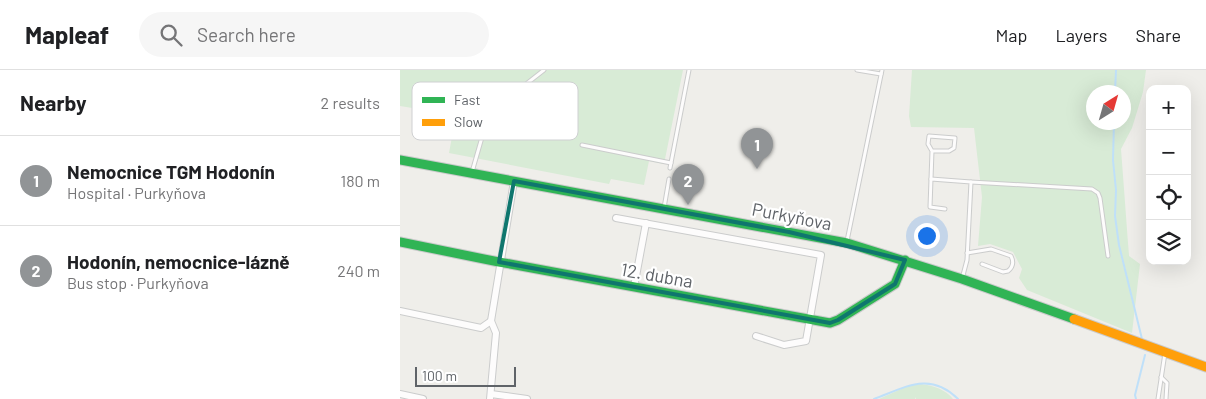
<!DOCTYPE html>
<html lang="en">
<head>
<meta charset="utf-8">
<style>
  :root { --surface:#fff; --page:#f6f6f6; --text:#202124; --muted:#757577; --line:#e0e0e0; --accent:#919496 }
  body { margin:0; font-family:Barlow,sans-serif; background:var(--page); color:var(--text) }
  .controls { position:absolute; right:15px; top:15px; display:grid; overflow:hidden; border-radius:10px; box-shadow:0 5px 20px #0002 }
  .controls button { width:45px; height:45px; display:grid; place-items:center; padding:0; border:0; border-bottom:1px solid var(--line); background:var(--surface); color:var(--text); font:25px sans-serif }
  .compass { position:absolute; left:686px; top:15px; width:45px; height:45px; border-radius:50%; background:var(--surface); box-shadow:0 5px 20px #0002; rotate:37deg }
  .scale { position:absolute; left:15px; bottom:12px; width:101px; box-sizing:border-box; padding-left:5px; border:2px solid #5f6368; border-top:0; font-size:14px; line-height:18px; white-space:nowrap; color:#5f6368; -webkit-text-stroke:4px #fff; paint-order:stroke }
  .you { position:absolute; left:526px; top:165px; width:18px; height:18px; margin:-12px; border:4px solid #fff; border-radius:50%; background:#1a73e8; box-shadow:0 0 0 8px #1a73e833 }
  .badge { display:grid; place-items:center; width:32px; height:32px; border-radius:50%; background:var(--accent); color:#fff; font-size:16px; font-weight:700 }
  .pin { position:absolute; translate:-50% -41px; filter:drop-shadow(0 1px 2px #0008) }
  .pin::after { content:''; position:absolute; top:26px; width:18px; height:15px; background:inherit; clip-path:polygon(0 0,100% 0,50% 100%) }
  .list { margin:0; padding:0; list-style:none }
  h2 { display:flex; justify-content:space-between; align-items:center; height:65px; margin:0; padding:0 20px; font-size:21px }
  h2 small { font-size:16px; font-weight:400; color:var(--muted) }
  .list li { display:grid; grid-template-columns:32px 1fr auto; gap:15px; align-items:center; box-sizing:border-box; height:90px; padding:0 20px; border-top:1px solid var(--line) }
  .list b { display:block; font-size:19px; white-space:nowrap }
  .list p { margin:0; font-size:16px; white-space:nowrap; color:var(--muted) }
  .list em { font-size:16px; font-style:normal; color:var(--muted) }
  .icon { flex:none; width:28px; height:28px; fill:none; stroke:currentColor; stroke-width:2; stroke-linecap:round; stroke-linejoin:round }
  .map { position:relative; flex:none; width:806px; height:329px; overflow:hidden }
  header { display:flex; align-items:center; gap:30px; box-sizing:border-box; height:70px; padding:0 25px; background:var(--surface); border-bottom:1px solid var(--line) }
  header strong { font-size:24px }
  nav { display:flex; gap:28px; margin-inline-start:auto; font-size:18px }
  .search { width:350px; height:45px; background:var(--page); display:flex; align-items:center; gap:12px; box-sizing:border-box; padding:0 18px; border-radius:28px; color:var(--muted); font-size:19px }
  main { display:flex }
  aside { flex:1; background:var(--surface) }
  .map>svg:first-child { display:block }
  .green { fill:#d8ebd6; fill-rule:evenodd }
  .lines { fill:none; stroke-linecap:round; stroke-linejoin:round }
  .stream { stroke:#bfe0f9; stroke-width:2 }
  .lane-casing { stroke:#cbcccc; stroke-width:5 }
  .street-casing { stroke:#cbcccc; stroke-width:8 }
  .fast-casing { stroke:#cacacb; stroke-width:11 }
  .slow-casing { stroke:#cacacb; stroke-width:11 }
  .lane { stroke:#fdfcfc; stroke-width:3 }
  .street { stroke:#fdfcfc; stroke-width:6 }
  .fast { stroke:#30b455; stroke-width:9 }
  .slow { stroke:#ff9f0a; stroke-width:9 }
  .marked { fill:none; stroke:#0f766e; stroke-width:4; stroke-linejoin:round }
  .labels { text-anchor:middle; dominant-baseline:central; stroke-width:4.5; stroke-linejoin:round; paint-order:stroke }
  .street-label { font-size:18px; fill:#5f6368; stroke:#fff }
  .key { fill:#fff; stroke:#cfd0d2; stroke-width:1 }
  .key-label { font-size:14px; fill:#5f6368 }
</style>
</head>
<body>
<header>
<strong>Mapleaf</strong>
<div class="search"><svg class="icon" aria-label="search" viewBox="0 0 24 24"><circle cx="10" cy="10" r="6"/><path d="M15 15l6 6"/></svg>Search here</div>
<nav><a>Map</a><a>Layers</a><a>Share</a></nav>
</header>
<main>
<aside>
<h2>Nearby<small>2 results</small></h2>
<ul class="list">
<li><span class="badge">1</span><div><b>Nemocnice TGM Hodonín</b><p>Hospital · Purkyňova</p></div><em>180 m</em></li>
<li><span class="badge">2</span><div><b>Hodonín, nemocnice-lázně</b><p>Bus stop · Purkyňova</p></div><em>240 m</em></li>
</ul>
</aside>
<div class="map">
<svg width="806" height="329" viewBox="0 0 806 329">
  <rect width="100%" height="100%" fill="#efeeea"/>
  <g class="green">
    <polygon points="0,0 283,0 264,94 249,91 244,115 211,109 209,114 49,83 56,45 0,36"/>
    <path d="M512 0H746L743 22 732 58 721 79 729 186 740 194 732 263 627 220 619 208 622 199 613 182 590 174 578 176 582 127 574 58 511 57 509 46ZM694 22H724V52H694Z"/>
    <path d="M521 314C534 316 545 319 553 329H516L515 327V329H479L510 315Z"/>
  </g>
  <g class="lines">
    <g class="stream">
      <polyline points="715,22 716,0"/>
      <polyline points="714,52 713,90 716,120 715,146 719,175 742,269"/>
      <path d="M474 329C506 317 530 301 558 329"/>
      <polyline points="736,329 735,325 745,285"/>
    </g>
    <g class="lane-casing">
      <g id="lane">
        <polyline points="457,0 481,4"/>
        <polyline points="182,75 271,93"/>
        <polyline points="270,98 289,0"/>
        <polyline points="72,102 89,43 144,0"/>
        <polyline points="531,109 532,81 549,81 554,78 555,68 529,66 528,74 532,81"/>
        <polyline points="571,112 692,119 698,123 700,128 708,186"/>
        <polyline points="264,138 269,109"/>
        <polyline points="545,139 530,137 531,109 571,112 567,190 562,209"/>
        <polyline points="447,171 482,0"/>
        <path d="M567 183 591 179 611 186C614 192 613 197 608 201L603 202 582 194"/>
        <polyline points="761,307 767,313 766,329"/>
        <polyline points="758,329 765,283"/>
      </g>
    </g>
    <g class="street-casing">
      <g id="street">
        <polyline points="216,148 421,185 406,271 384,275 356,266"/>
        <polyline points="234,217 246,153"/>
        <polyline points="0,241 81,258 91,251 96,263 90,329"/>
        <polyline points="91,251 114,111"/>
        <polyline points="0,324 23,329"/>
        <polyline points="91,324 127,329"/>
      </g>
    </g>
    <g class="fast-casing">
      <g id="fast">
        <polyline points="0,90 447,173 562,209 674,249"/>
        <polyline points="0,172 99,192 430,253 438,250 495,214 505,190"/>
      </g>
    </g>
    <g class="slow-casing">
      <polyline id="slow" points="674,249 806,297"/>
    </g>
    <use href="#lane" class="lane"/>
    <use href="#street" class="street"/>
    <use href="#fast" class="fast"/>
    <use href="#slow" class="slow"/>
  </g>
  <path class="marked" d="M114 111 389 162 505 190 495 214 438 250 430 253 99 192Z"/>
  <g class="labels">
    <g class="street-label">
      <text transform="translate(392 146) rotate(11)">Purkyňova</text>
      <text transform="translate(257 205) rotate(10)">12. dubna</text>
    </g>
  </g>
  <rect x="12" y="12" width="166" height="58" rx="8" class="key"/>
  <rect x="22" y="27" width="23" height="6" fill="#30b455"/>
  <rect x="22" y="49" width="23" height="7" fill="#ff9f0a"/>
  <g class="key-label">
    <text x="54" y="35">Fast</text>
    <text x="54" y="57">Slow</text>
  </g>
</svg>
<div class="controls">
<button>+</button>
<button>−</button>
<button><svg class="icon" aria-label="locate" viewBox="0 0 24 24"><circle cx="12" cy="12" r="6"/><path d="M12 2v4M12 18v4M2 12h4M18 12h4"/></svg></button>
<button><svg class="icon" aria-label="layers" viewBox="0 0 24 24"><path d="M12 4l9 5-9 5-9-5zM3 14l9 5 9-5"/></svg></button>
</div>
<svg class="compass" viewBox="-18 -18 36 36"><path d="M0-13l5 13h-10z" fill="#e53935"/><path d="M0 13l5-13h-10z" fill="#757577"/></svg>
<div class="scale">100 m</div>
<div class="you"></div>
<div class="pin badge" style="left:357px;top:99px">1</div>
<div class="pin badge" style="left:288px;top:135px">2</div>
</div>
</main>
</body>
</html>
